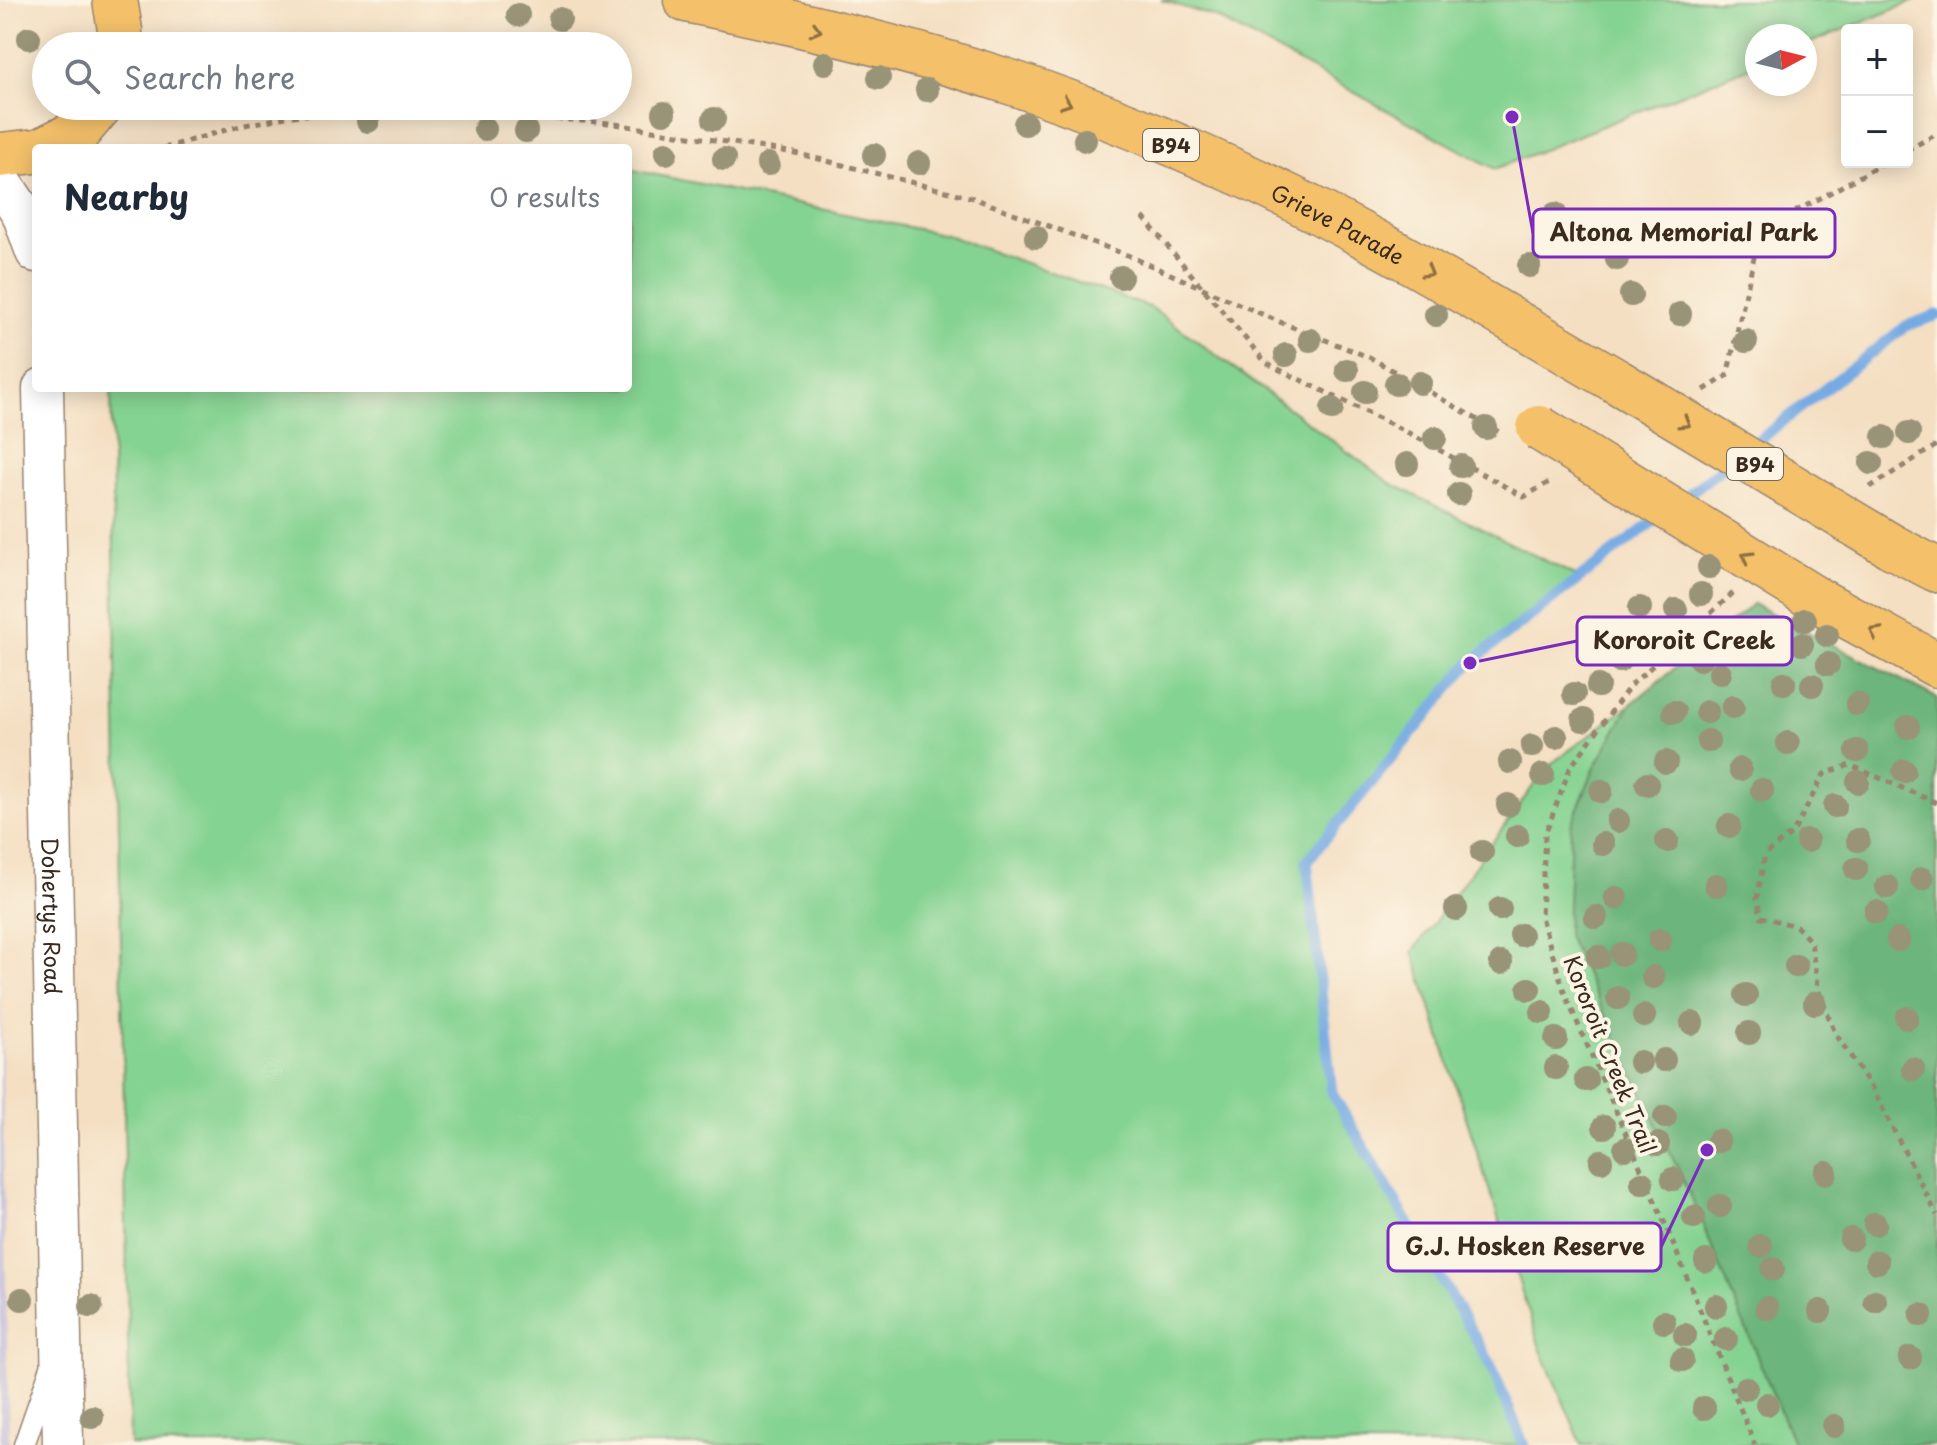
<!DOCTYPE html>
<html lang="en">
<head>
<meta charset="utf-8">
<style>
  :root { --surface:#fff; --page:#f2f2f3; --text:#1f2937; --muted:#747a83; --line:#e0e1e3 }
  body { margin:0; font-family:"Playpen Sans",sans-serif; background:var(--page); color:var(--text) }
  .controls { position:absolute; right:24px; top:24px; display:grid; overflow:hidden; border-radius:8px; box-shadow:0 4px 20px #0003 }
  .controls button { width:72px; height:72px; display:grid; place-items:center; padding:0; border:0; border-bottom:2px solid var(--line); background:var(--surface); color:var(--text); font:40px sans-serif }
  .compass { position:absolute; left:1745px; top:24px; width:72px; height:72px; border-radius:50%; background:var(--surface); box-shadow:0 4px 20px #0003; rotate:83deg }
  .list { margin:0; padding:0; list-style:none }
  h2 { display:flex; justify-content:space-between; align-items:center; height:104px; margin:0; padding:0 32px; font-size:34px }
  h2 small { font-size:26px; font-weight:400; color:var(--muted) }
  .icon { flex:none; width:44px; height:44px; fill:none; stroke:currentColor; stroke-width:2; stroke-linecap:round; stroke-linejoin:round }
  .map { position:relative; flex:none; width:1937px; height:1445px; overflow:hidden }
  .search { position:absolute; background:var(--surface); box-shadow:0 4px 20px #0003; left:32px; top:32px; width:600px; height:88px; display:flex; align-items:center; gap:20px; box-sizing:border-box; padding:0 28px; border-radius:44px; color:var(--muted); font-size:30px }
  .panel { position:absolute; background:var(--surface); box-shadow:0 4px 20px #0003; left:32px; top:144px; width:600px; height:248px; border-radius:8px }
  .map>svg:first-child { display:block }
  .industrial { fill:#c4c0db }
  .green { fill:#85d392; stroke:#607e58; stroke-width:2 }
  .forest { fill:#6cb57c; stroke:#54704d; stroke-width:2 }
  .lines { fill:none; stroke-linecap:round; stroke-linejoin:round }
  .stream { stroke:#76aae3; stroke-width:11 }
  .lane-casing { stroke:#988470; stroke-width:23 }
  .street-casing { stroke:#988470; stroke-width:43 }
  .primary-casing { stroke:#988470; stroke-width:47 }
  .path { stroke:#988470; stroke-width:5; stroke-dasharray:6 6; stroke-linecap:butt }
  .lane { stroke:#fff; stroke-width:20 }
  .street { stroke:#fff; stroke-width:40 }
  .primary { stroke:#f4c16a; stroke-width:44 }
  .primary-bridge-casing { stroke:#988470; stroke-width:47; stroke-linecap:butt }
  .primary-bridge { stroke:#f4c16a; stroke-width:44 }
  .tree { fill:#999378 }
  .oneway { stroke:#8e6e40 }
  .labels { text-anchor:middle; dominant-baseline:central; stroke-width:8; stroke-linejoin:round; paint-order:stroke }
  .shield { fill:#fcf5e5; stroke:#75675a; stroke-width:2 }
  .shield-label { font-size:20px; font-weight:bold; fill:#3b2a1e }
  .street-label { font-size:22px; fill:#3b2a1e; stroke:#fcf5e5 }
  .leader { fill:none; stroke:#7b2cbf; stroke-width:3 }
  .callout-dot { fill:#7b2cbf; stroke:#fcf5e5; stroke-width:3 }
  .callout { fill:#fcf5e5; stroke:#7b2cbf; stroke-width:3 }
  .callout-label { font-size:24px; text-anchor:middle; font-weight:bold; fill:#3b2a1e }
</style>
</head>
<body>
<div class="map">
<svg width="1937" height="1445" viewBox="0 0 1937 1445">
  <rect width="100%" height="100%" fill="#fcf5e5"/>
  <filter id="ink" filterUnits="userSpaceOnUse"><feTurbulence type="fractalNoise" baseFrequency=".0125" numOctaves="2"/><feDisplacementMap in="SourceGraphic" scale="16" xChannelSelector="R" yChannelSelector="G"/><feConvolveMatrix kernelMatrix="1 2 1 2 8 2 1 2 1" color-interpolation-filters="sRGB"/></filter>
  <filter id="wash" filterUnits="userSpaceOnUse"><feTurbulence type="fractalNoise" baseFrequency=".006" numOctaves="4" result="noise"/><feDisplacementMap in="SourceGraphic" scale="32" xChannelSelector="R" yChannelSelector="G"/><feGaussianBlur stdDeviation="1.8" result="paint"/><feColorMatrix in="noise" values="0 0 0 0 0 0 0 0 0 0 0 0 0 0 0 0 0 1.4 0 .05"/><feComposite in="paint" operator="in"/></filter>
  <g filter="url(#wash)">
    <rect width="100%" height="100%" fill="#f4dfc2"/>
    <polygon class="industrial" points="0,963 9,1445 0,1445"/>
    <g class="green">
      <polygon points="1161,0 1917,0 1805,45 1805,36 1757,36 1757,64 1495,169 1215,17"/>
      <polygon points="628,169 946,235 1152,308 1390,483 1580,578 1470,663 1307,861 1332,1093 1489,1361 1524,1445 130,1445 111,388 628,388"/>
      <polygon points="1753,604 1937,698 1937,1445 1582,1445 1540,1348 1413,952 1547,767 1630,705"/>
    </g>
    <polygon class="forest" points="1753,604 1937,698 1937,1445 1794,1445 1692,1199 1567,935 1571,825 1594,769 1630,705"/>
    <g class="lines">
      <g class="stream">
        <polyline points="1746,450 1906,326 1937,315"/>
        <polyline points="1676,504 1732,460"/>
        <polyline points="1524,1445 1489,1361 1332,1093 1307,861 1470,663 1663,514"/>
      </g>
    </g>
  </g>
  <g filter="url(#ink)">
    <g class="lines">
      <g class="lane-casing">
        <polyline id="lane" points="24,1445 50,1370"/>
      </g>
      <g class="street-casing">
        <g id="street">
          <polyline points="0,180 22,213 36,252"/>
          <path id="s1" d="M43 388 63 1445"/>
        </g>
      </g>
      <g class="primary-casing">
        <g id="primary">
          <polyline points="115,0 120,30 120,46"/>
          <path id="s2" d="M686 0C795 22 908 49 1013 83 1095 110 1176 144 1254 180 1380 239 1498 313 1618 382"/>
          <polyline points="45,148 78,132 100,106"/>
          <polyline points="0,155 36,151"/>
          <polyline points="1891,546 1937,570"/>
          <polyline points="1814,598 1937,665"/>
        </g>
      </g>
      <g class="path">
        <polyline points="164,148 240,126 291,116 350,111 468,112 609,123 795,153 970,197 1127,255 1280,322 1371,358 1499,432"/>
        <polyline points="1907,150 1937,134"/>
        <polyline points="1143,217 1266,363 1405,431 1524,497 1551,481"/>
        <polyline points="1704,390 1727,376 1760,231 1886,162"/>
        <polyline points="1870,487 1937,445"/>
        <polyline points="1733,593 1630,686 1570,768 1545,835 1541,917 1565,994 1668,1231 1755,1445"/>
        <polyline points="1937,803 1850,765 1824,774 1793,833 1765,854 1757,898 1761,917 1796,926 1811,942 1818,989 1835,1033 1872,1088 1937,1215"/>
      </g>
      <use href="#lane" class="lane"/>
      <use href="#street" class="street"/>
      <use href="#primary" class="primary"/>
      <g class="primary-bridge-casing">
        <g id="primary-bridge">
          <polyline points="1618,382 1891,546"/>
          <polyline points="1539,428 1814,598"/>
        </g>
      </g>
      <use href="#primary-bridge" class="primary-bridge"/>
    </g>
    <g class="tree">
      <circle cx="518" cy="15" r="12"/>
      <circle cx="560" cy="19" r="12"/>
      <circle cx="29" cy="38" r="12"/>
      <circle cx="825" cy="63" r="12"/>
      <circle cx="879" cy="78" r="12"/>
      <circle cx="927" cy="90" r="12"/>
      <circle cx="664" cy="113" r="12"/>
      <circle cx="714" cy="119" r="12"/>
      <circle cx="368" cy="121" r="12"/>
      <circle cx="1025" cy="124" r="12"/>
      <circle cx="485" cy="129" r="12"/>
      <circle cx="526" cy="131" r="12"/>
      <circle cx="1085" cy="140" r="12"/>
      <circle cx="666" cy="153" r="12"/>
      <circle cx="874" cy="155" r="12"/>
      <circle cx="724" cy="159" r="12"/>
      <circle cx="919" cy="163" r="12"/>
      <circle cx="768" cy="164" r="12"/>
      <circle cx="1555" cy="214" r="12"/>
      <circle cx="1036" cy="237" r="12"/>
      <circle cx="1617" cy="259" r="12"/>
      <circle cx="1529" cy="266" r="12"/>
      <circle cx="1121" cy="277" r="12"/>
      <circle cx="1631" cy="295" r="12"/>
      <circle cx="1680" cy="314" r="12"/>
      <circle cx="1436" cy="315" r="12"/>
      <circle cx="1310" cy="340" r="12"/>
      <circle cx="1746" cy="341" r="12"/>
      <circle cx="1286" cy="355" r="12"/>
      <circle cx="1347" cy="370" r="12"/>
      <circle cx="1420" cy="383" r="12"/>
      <circle cx="1396" cy="384" r="12"/>
      <circle cx="1365" cy="392" r="12"/>
      <circle cx="1332" cy="409" r="12"/>
      <circle cx="1486" cy="428" r="12"/>
      <circle cx="1909" cy="433" r="12"/>
      <circle cx="1884" cy="437" r="12"/>
      <circle cx="1435" cy="438" r="12"/>
      <circle cx="1871" cy="463" r="12"/>
      <circle cx="1407" cy="464" r="12"/>
      <circle cx="1461" cy="466" r="12"/>
      <circle cx="1459" cy="494" r="12"/>
      <circle cx="1709" cy="567" r="12"/>
      <circle cx="1701" cy="594" r="12"/>
      <circle cx="1640" cy="608" r="12"/>
      <circle cx="1676" cy="610" r="12"/>
      <circle cx="1805" cy="620" r="12"/>
      <circle cx="1827" cy="635" r="12"/>
      <circle cx="1802" cy="644" r="12"/>
      <circle cx="1700" cy="659" r="12"/>
      <circle cx="1619" cy="661" r="12"/>
      <circle cx="1828" cy="664" r="12"/>
      <circle cx="1720" cy="673" r="12"/>
      <circle cx="1784" cy="683" r="12"/>
      <circle cx="1812" cy="685" r="12"/>
      <circle cx="1598" cy="686" r="12"/>
      <circle cx="1574" cy="694" r="12"/>
      <circle cx="1857" cy="704" r="12"/>
      <circle cx="1733" cy="707" r="12"/>
      <circle cx="1674" cy="712" r="12"/>
      <circle cx="1707" cy="712" r="12"/>
      <circle cx="1583" cy="720" r="12"/>
      <circle cx="1908" cy="727" r="12"/>
      <circle cx="1556" cy="737" r="12"/>
      <circle cx="1708" cy="741" r="12"/>
      <circle cx="1788" cy="743" r="12"/>
      <circle cx="1532" cy="746" r="12"/>
      <circle cx="1857" cy="751" r="12"/>
      <circle cx="1510" cy="762" r="12"/>
      <circle cx="1666" cy="762" r="12"/>
      <circle cx="1740" cy="769" r="12"/>
      <circle cx="1904" cy="771" r="12"/>
      <circle cx="1543" cy="775" r="12"/>
      <circle cx="1858" cy="782" r="12"/>
      <circle cx="1647" cy="784" r="12"/>
      <circle cx="1762" cy="790" r="12"/>
      <circle cx="1601" cy="791" r="12"/>
      <circle cx="1508" cy="805" r="12"/>
      <circle cx="1835" cy="806" r="12"/>
      <circle cx="1618" cy="821" r="12"/>
      <circle cx="1729" cy="826" r="12"/>
      <circle cx="1517" cy="836" r="12"/>
      <circle cx="1858" cy="840" r="12"/>
      <circle cx="1667" cy="841" r="12"/>
      <circle cx="1807" cy="841" r="12"/>
      <circle cx="1603" cy="844" r="12"/>
      <circle cx="1482" cy="852" r="12"/>
      <circle cx="1856" cy="869" r="12"/>
      <circle cx="1922" cy="879" r="12"/>
      <circle cx="1716" cy="885" r="12"/>
      <circle cx="1887" cy="887" r="12"/>
      <circle cx="1616" cy="898" r="12"/>
      <circle cx="1456" cy="909" r="12"/>
      <circle cx="1500" cy="909" r="12"/>
      <circle cx="1876" cy="912" r="12"/>
      <circle cx="1596" cy="917" r="12"/>
      <circle cx="1521" cy="935" r="12"/>
      <circle cx="1660" cy="940" r="12"/>
      <circle cx="1898" cy="940" r="12"/>
      <circle cx="1622" cy="954" r="12"/>
      <circle cx="1598" cy="957" r="12"/>
      <circle cx="1501" cy="963" r="12"/>
      <circle cx="1796" cy="966" r="12"/>
      <circle cx="1653" cy="977" r="12"/>
      <circle cx="1529" cy="989" r="12"/>
      <circle cx="1746" cy="995" r="12"/>
      <circle cx="1618" cy="998" r="12"/>
      <circle cx="1815" cy="1003" r="12"/>
      <circle cx="1542" cy="1012" r="12"/>
      <circle cx="1644" cy="1016" r="12"/>
      <circle cx="1907" cy="1018" r="12"/>
      <circle cx="1692" cy="1023" r="12"/>
      <circle cx="1749" cy="1033" r="12"/>
      <circle cx="1556" cy="1039" r="12"/>
      <circle cx="1664" cy="1060" r="12"/>
      <circle cx="1640" cy="1062" r="12"/>
      <circle cx="1556" cy="1068" r="12"/>
      <circle cx="1913" cy="1069" r="12"/>
      <circle cx="1586" cy="1080" r="12"/>
      <circle cx="1665" cy="1117" r="12"/>
      <circle cx="1604" cy="1127" r="12"/>
      <circle cx="1718" cy="1141" r="12"/>
      <circle cx="1658" cy="1144" r="12"/>
      <circle cx="1625" cy="1149" r="12"/>
      <circle cx="1601" cy="1161" r="12"/>
      <circle cx="1826" cy="1173" r="12"/>
      <circle cx="1673" cy="1179" r="12"/>
      <circle cx="1642" cy="1183" r="12"/>
      <circle cx="1720" cy="1206" r="12"/>
      <circle cx="1694" cy="1217" r="12"/>
      <circle cx="1875" cy="1224" r="12"/>
      <circle cx="1851" cy="1239" r="12"/>
      <circle cx="1653" cy="1241" r="12"/>
      <circle cx="1761" cy="1246" r="12"/>
      <circle cx="1706" cy="1261" r="12"/>
      <circle cx="1877" cy="1262" r="12"/>
      <circle cx="1773" cy="1269" r="12"/>
      <circle cx="22" cy="1299" r="12"/>
      <circle cx="1875" cy="1301" r="12"/>
      <circle cx="91" cy="1306" r="12"/>
      <circle cx="1716" cy="1306" r="12"/>
      <circle cx="1767" cy="1308" r="12"/>
      <circle cx="1820" cy="1311" r="12"/>
      <circle cx="1921" cy="1315" r="12"/>
      <circle cx="1664" cy="1322" r="12"/>
      <circle cx="1685" cy="1335" r="12"/>
      <circle cx="1726" cy="1339" r="12"/>
      <circle cx="1910" cy="1358" r="12"/>
      <circle cx="1682" cy="1360" r="12"/>
      <circle cx="1746" cy="1388" r="12"/>
      <circle cx="1767" cy="1404" r="12"/>
      <circle cx="1704" cy="1408" r="12"/>
      <circle cx="92" cy="1417" r="12"/>
      <circle cx="1834" cy="1426" r="12"/>
    </g>
    <defs><path id="oneway-chevron" d="M-2-3.5L2.5 0L-2 3.5" fill="none" stroke-width="1.6" stroke-linecap="round" stroke-linejoin="round" transform="scale(2)"/></defs>
    <g class="oneway">
      <use href="#oneway-chevron" transform="translate(816 30) rotate(15)"/>
      <use href="#oneway-chevron" transform="translate(1066 103) rotate(21)"/>
      <use href="#oneway-chevron" transform="translate(1428 272) rotate(30)"/>
      <use href="#oneway-chevron" transform="translate(1685 423) rotate(31)"/>
      <use href="#oneway-chevron" transform="translate(1747 557) rotate(-148)"/>
      <use href="#oneway-chevron" transform="translate(1875 632) rotate(-151)"/>
    </g>
  </g>
  <g class="labels">
    <g class="shield">
      <rect x="1143" y="129" width="56" height="32" rx="6"/>
      <rect x="1727" y="448" width="56" height="32" rx="6"/>
    </g>
    <g class="shield-label">
      <text x="1171" y="145">B94</text>
      <text x="1755" y="464">B94</text>
    </g>
    <g class="street-label">
      <text stroke="none"><textPath href="#s2" startOffset="692">Grieve Parade</textPath></text>
      <text stroke="none"><textPath href="#s1" startOffset="528">Dohertys Road</textPath></text>
      <text transform="translate(1611 1054) rotate(68)">Kororoit Creek Trail</text>
    </g>
  </g>
  <path class="leader" d="M1512 117L1533 233M1470 663L1577 641M1707 1150L1661 1247"/>
  <g class="callout-dot">
    <circle cx="1512" cy="117" r="8"/>
    <circle cx="1470" cy="663" r="8"/>
    <circle cx="1707" cy="1150" r="8"/>
  </g>
  <g class="callout">
    <rect x="1533" y="209" width="302" height="48" rx="8"/>
    <rect x="1577" y="617" width="215" height="48" rx="8"/>
    <rect x="1388" y="1223" width="273" height="48" rx="8"/>
  </g>
  <g class="callout-label">
    <text x="1684" y="241">Altona Memorial Park</text>
    <text x="1684" y="649">Kororoit Creek</text>
    <text x="1525" y="1255">G.J. Hosken Reserve</text>
  </g>
</svg>
<div class="controls">
<button>+</button>
<button>−</button>
</div>
<svg class="compass" viewBox="-18 -18 36 36"><path d="M0-13l5 13h-10z" fill="#e53935"/><path d="M0 13l5-13h-10z" fill="#747a83"/></svg>
<div class="search"><svg class="icon" aria-label="search" viewBox="0 0 24 24"><circle cx="10" cy="10" r="6"/><path d="M15 15l6 6"/></svg>Search here</div>
<section class="panel">
<h2>Nearby<small>0 results</small></h2>
<ul class="list">
</ul>
</section>
</div>
</body>
</html>
